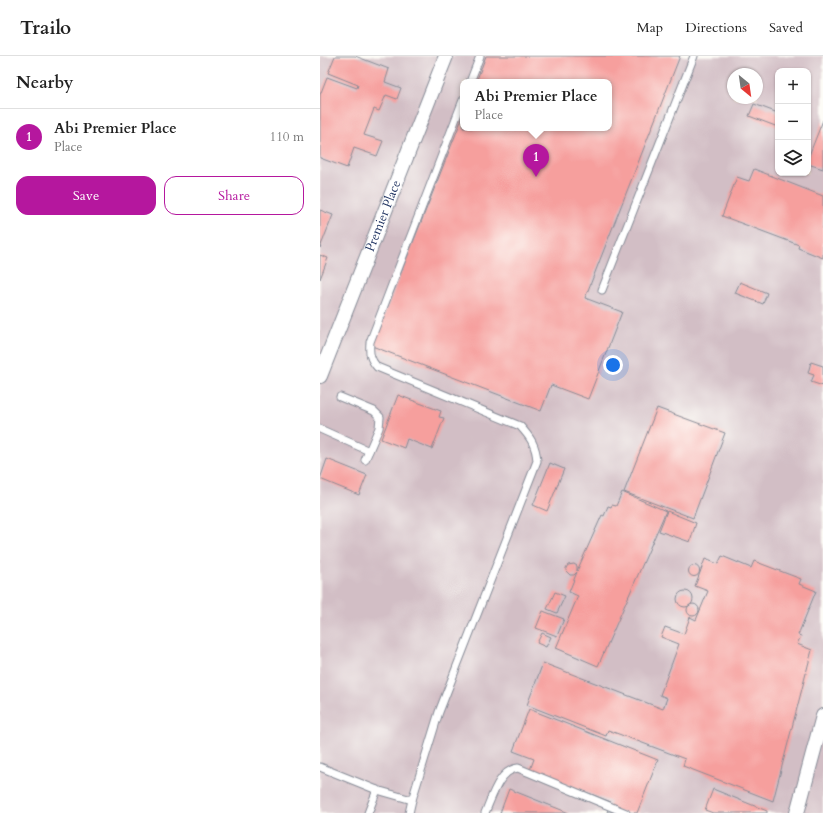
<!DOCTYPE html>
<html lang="en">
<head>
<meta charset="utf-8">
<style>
  :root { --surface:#fff; --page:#f6f6f6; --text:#222; --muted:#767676; --line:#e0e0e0; --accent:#b5179e }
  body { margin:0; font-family:Cardo,serif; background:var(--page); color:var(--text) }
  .controls { position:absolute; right:12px; top:12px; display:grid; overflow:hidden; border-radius:8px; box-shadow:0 1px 3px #0004 }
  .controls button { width:36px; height:36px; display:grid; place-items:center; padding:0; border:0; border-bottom:1px solid var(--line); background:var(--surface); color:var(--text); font:20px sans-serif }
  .compass { position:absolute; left:407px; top:12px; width:36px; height:36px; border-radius:50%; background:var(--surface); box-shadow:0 1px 3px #0004; rotate:151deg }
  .you { position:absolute; left:293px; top:309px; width:14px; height:14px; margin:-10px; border:3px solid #fff; border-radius:50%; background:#1a73e8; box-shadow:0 0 0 6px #1a73e833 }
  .badge { display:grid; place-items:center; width:26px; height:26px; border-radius:50%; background:var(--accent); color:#fff; font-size:13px; font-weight:700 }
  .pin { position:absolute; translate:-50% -33px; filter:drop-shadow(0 1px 2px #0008) }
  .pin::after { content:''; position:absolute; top:21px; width:14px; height:12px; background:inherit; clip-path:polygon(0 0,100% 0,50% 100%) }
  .popup { position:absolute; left:140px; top:23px; width:152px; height:52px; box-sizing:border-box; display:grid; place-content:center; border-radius:8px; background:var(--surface); filter:drop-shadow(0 1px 3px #0005); font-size:13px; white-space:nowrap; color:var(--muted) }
  .popup b { font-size:15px; color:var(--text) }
  .popup::after { content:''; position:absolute; left:50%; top:100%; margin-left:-8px; border:8px solid transparent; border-top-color:var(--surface) }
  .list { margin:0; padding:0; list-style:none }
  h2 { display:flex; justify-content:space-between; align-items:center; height:52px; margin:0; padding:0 16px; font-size:17px }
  h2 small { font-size:13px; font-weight:400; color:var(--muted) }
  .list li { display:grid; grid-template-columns:26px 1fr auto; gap:12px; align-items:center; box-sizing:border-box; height:56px; padding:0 16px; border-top:1px solid var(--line) }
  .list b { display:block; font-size:15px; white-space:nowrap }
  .list p { margin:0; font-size:13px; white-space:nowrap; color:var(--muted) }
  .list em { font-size:13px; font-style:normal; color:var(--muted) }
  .actions { display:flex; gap:8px; padding:12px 16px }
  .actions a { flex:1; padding:9px 0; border:1px solid var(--accent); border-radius:12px; text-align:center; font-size:14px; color:var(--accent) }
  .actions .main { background:var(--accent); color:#fff }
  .icon { flex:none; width:22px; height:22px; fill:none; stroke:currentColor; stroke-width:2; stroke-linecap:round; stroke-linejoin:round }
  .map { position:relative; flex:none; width:503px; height:757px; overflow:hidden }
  header { display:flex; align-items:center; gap:24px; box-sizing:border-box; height:56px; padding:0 20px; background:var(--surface); border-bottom:1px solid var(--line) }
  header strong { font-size:19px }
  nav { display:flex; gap:22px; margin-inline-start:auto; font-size:14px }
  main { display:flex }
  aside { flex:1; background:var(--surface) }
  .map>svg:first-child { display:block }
  .industrial { fill:#d2bec5; fill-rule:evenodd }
  .building { fill:#f69f9d }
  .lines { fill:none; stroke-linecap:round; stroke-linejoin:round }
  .service-casing { stroke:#878b96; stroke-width:9 }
  .minor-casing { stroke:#878b96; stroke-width:16 }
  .service { stroke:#fff; stroke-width:7 }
  .minor { stroke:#fff; stroke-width:14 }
  .labels { text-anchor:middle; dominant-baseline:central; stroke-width:4; stroke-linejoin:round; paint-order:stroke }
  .street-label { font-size:13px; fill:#1b2f5e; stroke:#fdfcf7 }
</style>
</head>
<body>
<header>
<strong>Trailo</strong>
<nav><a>Map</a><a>Directions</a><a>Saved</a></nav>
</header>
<main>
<aside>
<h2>Nearby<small></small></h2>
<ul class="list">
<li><span class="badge">1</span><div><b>Abi Premier Place</b><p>Place</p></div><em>110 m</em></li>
</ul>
<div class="actions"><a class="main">Save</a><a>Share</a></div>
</aside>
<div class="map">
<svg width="503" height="757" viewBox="0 0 503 757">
  <rect width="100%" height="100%" fill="#fdfcf7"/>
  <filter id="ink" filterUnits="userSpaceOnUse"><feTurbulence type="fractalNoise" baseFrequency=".025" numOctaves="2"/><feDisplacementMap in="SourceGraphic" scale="8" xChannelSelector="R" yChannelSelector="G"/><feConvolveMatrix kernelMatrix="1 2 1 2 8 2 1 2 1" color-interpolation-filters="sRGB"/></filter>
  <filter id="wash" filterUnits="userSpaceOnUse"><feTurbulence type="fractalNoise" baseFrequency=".012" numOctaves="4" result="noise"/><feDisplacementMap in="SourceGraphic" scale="16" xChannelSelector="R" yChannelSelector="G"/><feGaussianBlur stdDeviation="0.9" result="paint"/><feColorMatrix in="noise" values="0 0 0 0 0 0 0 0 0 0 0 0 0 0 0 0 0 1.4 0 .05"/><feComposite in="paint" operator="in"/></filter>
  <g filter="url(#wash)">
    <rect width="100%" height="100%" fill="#f3e7cf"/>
    <path class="industrial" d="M0 0H503V757H0ZM458 15H488V117H458ZM413 18H437V42H413ZM143 26H289V72H143Z"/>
    <g id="blocks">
      <g class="building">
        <polygon points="15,0 35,0 69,13 65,26 81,32 77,43 66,39 59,55 54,53 44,79 63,85 57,100 34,92 27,112 0,102 0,39 7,21 37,32 38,29 8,17"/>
        <polygon points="166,0 360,0 265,242 302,256 268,343 231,329 221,355 52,290 143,60 143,72 289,72 289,26 156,26"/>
        <polygon points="434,48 458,57 458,71 429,60"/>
        <polygon points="503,64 503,113 488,108 488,102"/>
        <polygon points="434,113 503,140 503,202 478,192 479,189 402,160 417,121 429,125"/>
        <polygon points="0,154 13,159 0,192"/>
        <polygon points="0,199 8,202 0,223"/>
        <polygon points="420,226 447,237 443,248 415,237"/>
        <polygon points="491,306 503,310 503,330 491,326 494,319 488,317"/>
        <polygon points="78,339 121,355 119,361 124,362 112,393 87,383 84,392 61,383"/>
        <polygon points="337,352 405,377 373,462 304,436"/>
        <polygon points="7,403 47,419 39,439 0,423"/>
        <polygon points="230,407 244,413 227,455 213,449"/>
        <polygon points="302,436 346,455 278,610 236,592 258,540 249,536 257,516 254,519 250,519 246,515 246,512 248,509 254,508 257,510 257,515 282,459 284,460 288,450 291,451 292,449 296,450"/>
        <polygon points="347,455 376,467 370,486 339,475"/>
        <polygon points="402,500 431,512 434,505 481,523 479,528 496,535 478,579 481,580 477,588 492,594 453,745 363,710 365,703 288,674 286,680 207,649 223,607 343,653 347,642 340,639 359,588 341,581 345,571 364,578 370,561 376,564 388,535 375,530 385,503 398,508"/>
        <circle cx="374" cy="515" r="5.5"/>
        <circle cx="365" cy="543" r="8"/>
        <polygon points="235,536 245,540 237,557 227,553"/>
        <circle cx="373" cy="554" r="6"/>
        <polygon points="223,555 244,563 237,580 216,572"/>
        <polygon points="222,577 231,581 226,591 217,587"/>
        <polygon points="209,653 338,704 317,757 287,756 291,746 210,714 214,703 193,695"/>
        <polygon points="189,733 249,757 180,757"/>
        <polygon points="393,733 447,755 447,757 393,757 385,754"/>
      </g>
    </g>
  </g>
  <g filter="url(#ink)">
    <use href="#blocks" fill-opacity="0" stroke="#878b96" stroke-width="1"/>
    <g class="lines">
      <g class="service-casing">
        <g id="service">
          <polyline points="150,26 160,0"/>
          <polyline points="282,234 374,0"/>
          <polyline points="0,373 49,395 59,372 60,361 54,355 20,341"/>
          <polyline points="45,404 49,395"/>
          <path d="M0 711 57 734 92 744 119 656 217 405C216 389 210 381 200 370L57 311C50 303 49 297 50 286L143 44"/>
          <polyline points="48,757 57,734"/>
          <polyline points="89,757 92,744"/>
          <path d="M165 757C172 741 179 714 198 712L306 757"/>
        </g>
      </g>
      <g class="minor-casing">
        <g id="minor">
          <path id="s1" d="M0 320 126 0"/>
          <polyline points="477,757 503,660"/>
        </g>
      </g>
      <use href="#service" class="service"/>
      <use href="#minor" class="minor"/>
    </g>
  </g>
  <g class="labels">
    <g class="street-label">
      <text stroke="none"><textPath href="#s1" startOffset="172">Premier Place</textPath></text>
    </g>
  </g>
</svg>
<div class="controls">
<button>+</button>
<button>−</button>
<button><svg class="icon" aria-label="layers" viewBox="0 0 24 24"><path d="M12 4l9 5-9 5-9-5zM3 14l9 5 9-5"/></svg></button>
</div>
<svg class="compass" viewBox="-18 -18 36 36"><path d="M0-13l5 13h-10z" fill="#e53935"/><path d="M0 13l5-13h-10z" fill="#767676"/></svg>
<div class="you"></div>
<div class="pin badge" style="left:216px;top:121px">1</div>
<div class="popup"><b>Abi Premier Place</b>Place</div>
</div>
</main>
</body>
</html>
